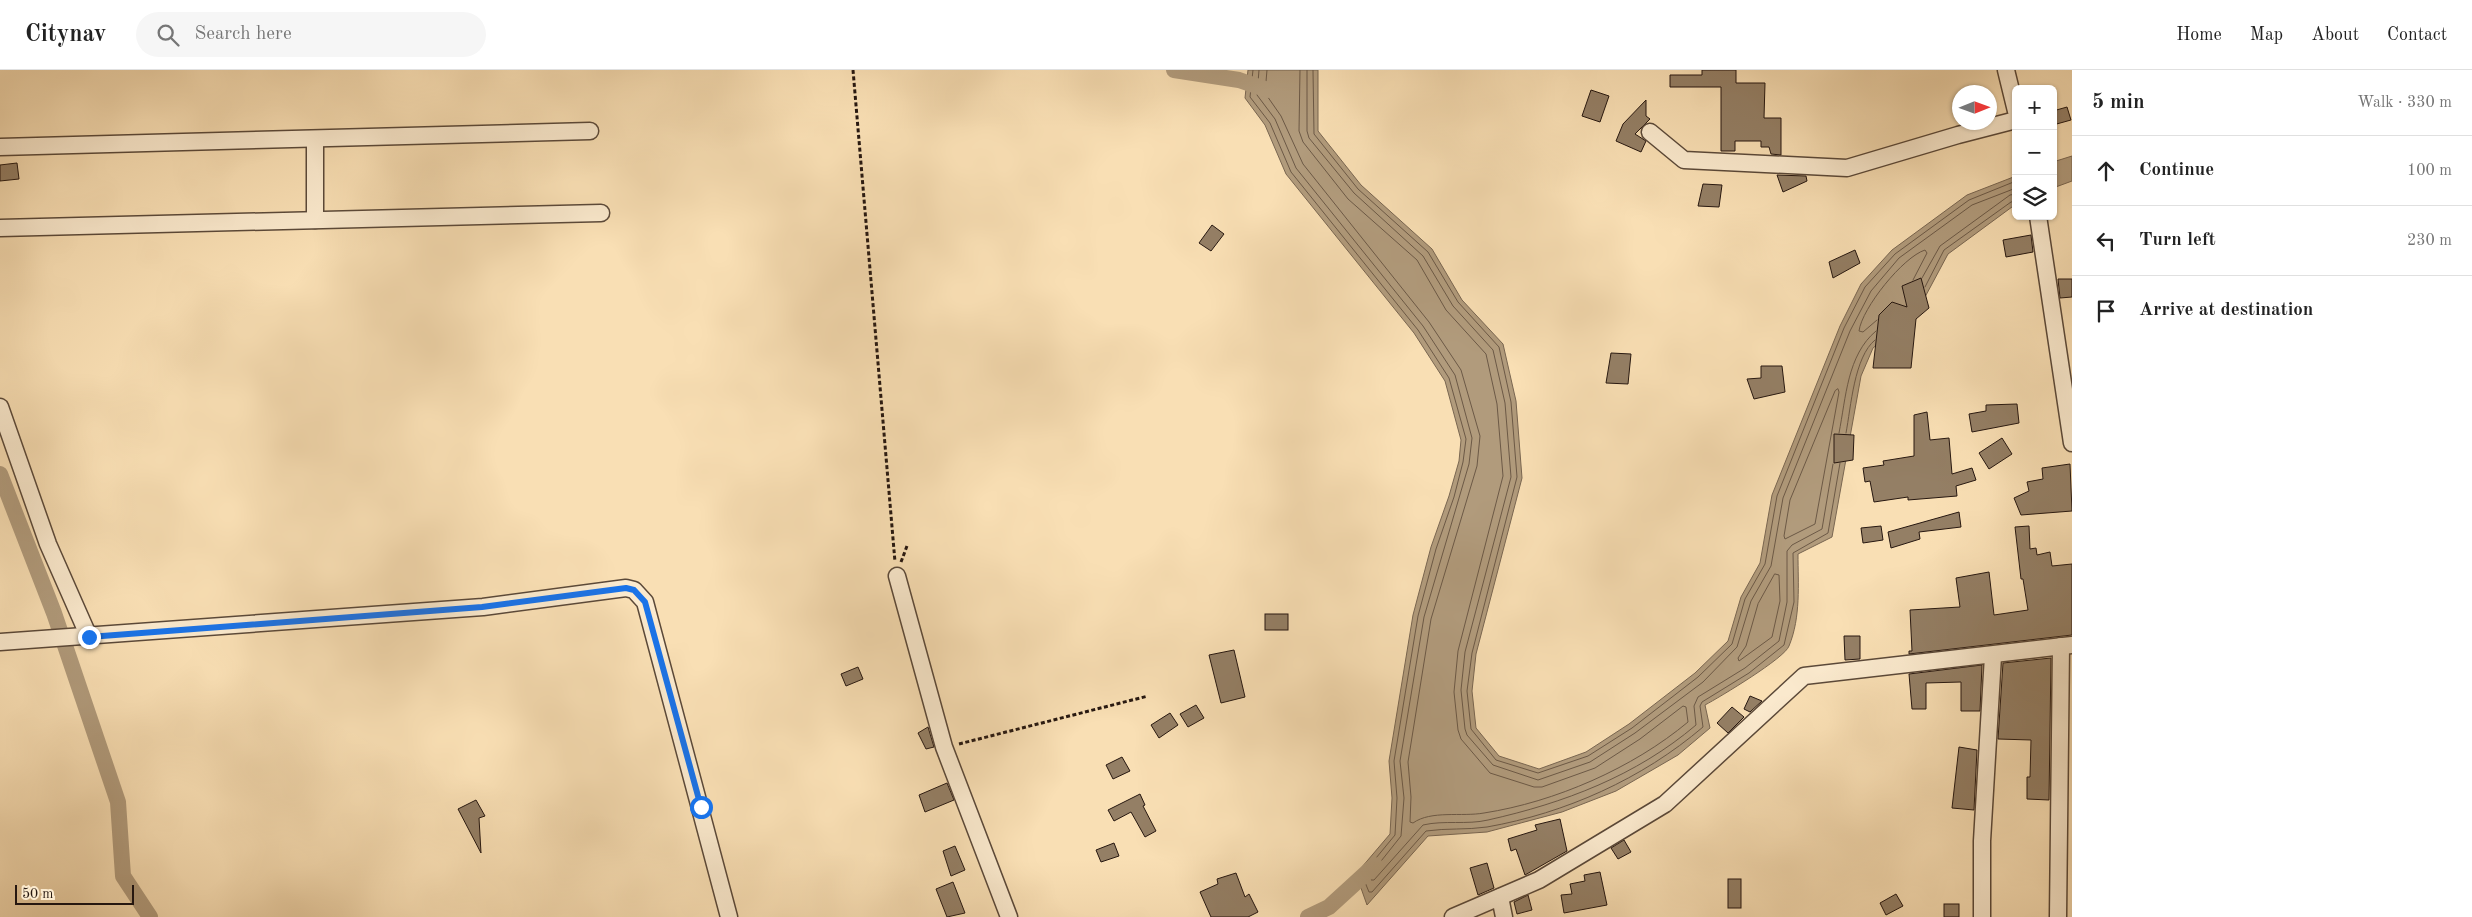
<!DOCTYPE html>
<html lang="en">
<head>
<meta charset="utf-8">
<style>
  :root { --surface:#fff; --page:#f6f6f6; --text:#222; --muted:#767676; --line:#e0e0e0 }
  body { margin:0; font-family:"Old Standard TT",serif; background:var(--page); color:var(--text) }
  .controls { position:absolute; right:15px; top:15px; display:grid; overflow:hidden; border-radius:8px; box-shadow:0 1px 4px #0004 }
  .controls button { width:45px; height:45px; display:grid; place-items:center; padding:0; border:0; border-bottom:1px solid var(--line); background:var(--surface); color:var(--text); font:25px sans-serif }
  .compass { position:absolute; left:1952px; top:15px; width:45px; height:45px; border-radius:50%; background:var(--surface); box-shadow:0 1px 4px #0004; rotate:89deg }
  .scale { position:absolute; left:15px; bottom:12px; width:119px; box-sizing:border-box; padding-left:5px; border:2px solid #261710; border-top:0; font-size:14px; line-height:18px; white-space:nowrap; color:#261710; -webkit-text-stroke:4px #fbeace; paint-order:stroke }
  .stop { position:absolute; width:15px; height:15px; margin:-11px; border:4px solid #1a73e8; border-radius:50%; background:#fff }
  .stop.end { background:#1a73e8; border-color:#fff; box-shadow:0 1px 5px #0008 }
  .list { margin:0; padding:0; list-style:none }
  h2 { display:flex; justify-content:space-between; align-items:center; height:65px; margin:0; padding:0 20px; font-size:21px }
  h2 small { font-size:16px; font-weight:400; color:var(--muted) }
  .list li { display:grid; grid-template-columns:32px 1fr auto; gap:15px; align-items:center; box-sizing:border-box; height:70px; padding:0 20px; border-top:1px solid var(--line) }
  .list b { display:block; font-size:19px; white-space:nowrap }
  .list em { font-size:16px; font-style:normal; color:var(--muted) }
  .icon { flex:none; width:28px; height:28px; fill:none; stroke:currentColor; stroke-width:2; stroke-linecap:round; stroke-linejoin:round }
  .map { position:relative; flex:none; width:2072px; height:847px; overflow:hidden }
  header { display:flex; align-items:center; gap:30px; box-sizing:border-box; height:70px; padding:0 25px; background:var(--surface); border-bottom:1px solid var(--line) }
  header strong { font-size:24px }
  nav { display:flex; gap:28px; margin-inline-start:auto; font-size:18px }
  .search { width:350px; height:45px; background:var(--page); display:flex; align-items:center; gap:12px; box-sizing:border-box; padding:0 18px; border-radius:28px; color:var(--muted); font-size:19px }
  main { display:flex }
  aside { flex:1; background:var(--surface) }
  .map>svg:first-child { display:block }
  .water { fill:#b19b7c; stroke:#796651 }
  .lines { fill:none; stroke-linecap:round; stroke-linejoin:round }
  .shore { stroke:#6c5946; stroke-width:1 }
  .canal { stroke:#b19b7c; stroke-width:16 }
  .building { fill:#947f65; stroke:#261710 }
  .minor-casing { stroke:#5b4939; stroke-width:19 }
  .path { stroke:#261710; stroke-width:3; stroke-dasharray:4 2.5; stroke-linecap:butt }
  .minor { stroke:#fbeace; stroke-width:16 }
  .route { stroke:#1a73e8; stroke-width:6 }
</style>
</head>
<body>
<header>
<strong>Citynav</strong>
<div class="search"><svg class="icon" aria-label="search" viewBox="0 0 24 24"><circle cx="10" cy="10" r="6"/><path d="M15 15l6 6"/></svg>Search here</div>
<nav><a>Home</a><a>Map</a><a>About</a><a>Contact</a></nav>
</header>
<main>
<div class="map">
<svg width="2072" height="847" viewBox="0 0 2072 847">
  <rect width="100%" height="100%" fill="#f9dfb4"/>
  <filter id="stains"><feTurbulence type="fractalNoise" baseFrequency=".004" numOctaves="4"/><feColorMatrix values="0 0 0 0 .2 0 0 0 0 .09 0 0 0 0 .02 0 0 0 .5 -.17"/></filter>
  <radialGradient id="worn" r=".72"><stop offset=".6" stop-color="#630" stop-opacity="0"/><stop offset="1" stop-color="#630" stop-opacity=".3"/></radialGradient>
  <g class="water">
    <path d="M1248 0H1318V61L1361 115 1432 179 1462 230 1503 274 1516 331 1522 408 1476 584 1472 621 1476 658 1499 686 1539 699 1586 682 1629 654 1695 603 1728 571 1741 527 1760 493 1772 425 1840 256 1861 214 1892 180 1967 125 2016 106V134L1948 184 1917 242 1873 278 1861 306 1832 467 1798 484C1798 514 1801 547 1789 576 1785 588 1720 627 1705 635L1710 658 1678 685 1616 721 1562 742 1487 762 1428 766 1367 835 1356 804 1390 764 1392 728 1389 691 1413 545 1431 477 1449 426 1459 391 1461 370 1445 311 1414 263 1286 104 1265 55 1245 28Z"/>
    <polygon points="2072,86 2072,111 2053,118 2053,92"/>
  </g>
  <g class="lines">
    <g class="shore">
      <path d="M1253 0 1250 27 1270 53 1291 102 1418 260 1449 308 1466 369 1463 392 1454 427 1436 479 1418 546 1394 691 1397 728 1395 765 1362 805 1369 822H1372L1426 761C1446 758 1467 760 1487 757 1566 743 1642 709 1703 657L1700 636 1702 632 1749 603 1784 575 1794 532 1793 483 1828 463 1840 393"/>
      <path d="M1259 0 1257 25 1275 49 1296 98 1423 256 1455 305 1472 368 1469 394 1424 547 1400 691 1404 728 1401 766 1370 805 1371 810H1374L1423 755C1444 750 1467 755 1488 750 1564 733 1636 706 1696 655L1694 636 1698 627 1745 598 1779 571 1787 532V481L1792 475 1822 459 1833 394"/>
      <path d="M1267 0 1265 23 1281 46 1303 94 1429 252 1461 300 1480 366 1477 396 1431 549 1408 692 1411 727 1410 752 1413 753C1431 740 1462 747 1484 743 1555 732 1633 698 1688 652L1686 637 1683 636 1640 669 1595 698 1542 717H1534L1490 703 1461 669 1458 660 1454 622 1458 581 1503 406 1497 334 1486 284 1446 240 1417 190 1348 129 1303 72 1299 61 1300 0"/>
      <polyline points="1307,0 1307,61 1309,68 1354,123 1423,186 1453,236 1493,280 1505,333 1511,407 1465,582 1461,620 1465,659 1467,665 1493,695 1538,710 1590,692 1635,663 1703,612 1737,577 1751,531 1771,496 1783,428 1850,261 1871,221 1899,188 1972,135 2016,118"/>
      <polyline points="1313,0 1314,64 1358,119 1428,182 1458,232 1499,277 1511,332 1517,407 1472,583 1467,621 1471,659 1496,690 1538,703 1588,686 1632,658 1698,607 1732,574 1745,529 1765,494 1777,426 1844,258 1865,217 1895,184 1969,130 2016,111"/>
      <polyline points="1922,208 1940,176 2010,125 2016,124"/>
      <polyline points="1925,217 1944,180 2011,132 2016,131"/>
      <path d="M1877 250 1863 262 1859 261C1862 238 1903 187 1925 180L1927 183 1913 210"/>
      <polygon points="1838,319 1839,322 1815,454 1785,469 1784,466 1790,430 1835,321"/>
      <path d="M1839 363C1846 328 1847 285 1876 261"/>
      <path d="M1846 363C1851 337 1854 287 1875 270"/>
      <polygon points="1775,504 1779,505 1780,531 1772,567 1739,591 1738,588 1746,576 1758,534"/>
    </g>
    <g class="canal">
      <polyline points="1174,0 1239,10 1268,20"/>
      <polyline points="0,404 54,543 118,732 123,806 150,847"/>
      <polyline points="1308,847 1329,837 1375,795"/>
    </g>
  </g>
  <g class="building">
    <polygon points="1702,0 1736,0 1736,13 1765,13 1764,48 1781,48 1781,85 1771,84 1769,77 1761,77 1761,71 1735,71 1735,81 1721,81 1721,17 1670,17 1670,5 1702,5"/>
    <polygon points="1591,20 1609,26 1600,52 1582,46"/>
    <polygon points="1646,30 1646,46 1650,49 1635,64 1646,71 1641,82 1616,71 1623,54"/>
    <polygon points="2067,37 2071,50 2053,55 2053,41"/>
    <polygon points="17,93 19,109 0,111 0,95"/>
    <polygon points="1777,105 1806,106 1807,111 1783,122"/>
    <polygon points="1703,114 1722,115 1719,137 1698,136"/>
    <polygon points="1212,155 1224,164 1211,181 1199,173"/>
    <polygon points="2031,165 2033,182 2006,187 2003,170"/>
    <polygon points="1855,180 1860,193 1833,208 1829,192"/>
    <polygon points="1921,208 1929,238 1916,249 1911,298 1873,298 1879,245 1892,232 1907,237 1902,216"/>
    <polygon points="2058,209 2072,209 2072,227 2060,228"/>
    <polygon points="1611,283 1631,284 1628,314 1606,313"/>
    <polygon points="1761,296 1782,296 1785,322 1754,329 1747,309 1761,308"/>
    <polygon points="2017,334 2019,353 1972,362 1969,344 1986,341 1986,335"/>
    <polygon points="1927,342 1930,370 1949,368 1952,404 1972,398 1976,410 1956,416 1957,426 1908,430 1908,427 1874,432 1870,411 1865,412 1863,398 1884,395 1883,391 1914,386 1914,345"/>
    <polygon points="1834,364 1854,365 1853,390 1834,393"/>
    <polygon points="2002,368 2012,384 1989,399 1979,383"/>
    <polygon points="2070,394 2072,441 2021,445 2014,428 2029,421 2027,412 2043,409 2042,398"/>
    <polygon points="1959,442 1961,457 1919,462 1920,469 1891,478 1888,462"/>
    <polygon points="1881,456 1883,470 1863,473 1861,458"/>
    <polygon points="2029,456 2030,479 2036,478 2037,485 2050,482 2052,496 2072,494 2072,565 1909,584 1909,581 1912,581 1910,540 1960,537 1956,508 1989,502 1994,545 2028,540 2023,509 2021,509 2015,457"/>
    <rect x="1265" y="544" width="23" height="16"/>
    <polygon points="1844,566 1860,566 1860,589 1845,590"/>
    <polygon points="1234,580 1245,627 1221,633 1209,585"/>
    <polygon points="2051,588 2049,730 2027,729 2027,707 2030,707 2031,670 1998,669 2003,593"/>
    <polygon points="1982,595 1980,641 1961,641 1961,612 1926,613 1926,639 1912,639 1909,604"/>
    <polygon points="858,597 863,609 846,616 841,604"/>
    <polygon points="1750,626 1762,631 1750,642 1744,639"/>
    <polygon points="1196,635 1204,648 1188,657 1180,644"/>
    <polygon points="1732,637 1744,647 1728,663 1717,653"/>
    <polygon points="1170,643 1178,655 1159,668 1151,655"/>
    <polygon points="928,657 934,677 926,679 918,663"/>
    <polygon points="1959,677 1977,680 1974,740 1952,738"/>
    <polygon points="1122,687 1130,701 1113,709 1106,695"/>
    <polygon points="947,713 954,730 925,742 919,725"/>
    <polygon points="1140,724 1145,735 1143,736 1156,761 1145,767 1131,742 1114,751 1108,740"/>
    <polygon points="476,730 485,746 479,748 481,783 458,739"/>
    <polygon points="1560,749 1567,781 1525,805 1516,779 1511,781 1508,769 1537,760 1535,755"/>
    <polygon points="1624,770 1631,782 1618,789 1611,778"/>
    <polygon points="1114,773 1119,786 1101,792 1096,780"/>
    <polygon points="955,776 965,800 951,806 943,781"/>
    <polygon points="1487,793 1494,818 1478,825 1470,798"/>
    <polygon points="1600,802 1607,835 1564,843 1561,825 1572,824 1570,814 1585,811 1584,805"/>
    <polygon points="1236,803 1245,827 1249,824 1258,842 1248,847 1211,847 1200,822 1218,814 1217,809"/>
    <rect x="1728" y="809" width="13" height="29"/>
    <polygon points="953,812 965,843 947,847 936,819"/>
    <polygon points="1896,824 1903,836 1886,845 1880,833"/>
    <polygon points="1528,825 1532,840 1517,844 1514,832"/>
    <rect x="1944" y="834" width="15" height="13"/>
  </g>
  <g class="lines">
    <g class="minor-casing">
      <g id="minor">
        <polyline points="2006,0 2016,41"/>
        <polyline points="1650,62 1684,90 1847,98 1958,65 2016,50"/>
        <polyline points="0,77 590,61"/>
        <polyline points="2038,146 2072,373"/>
        <polyline points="315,150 315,69"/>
        <polyline points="0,158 601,143"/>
        <polyline points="0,337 48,474 89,567"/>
        <polyline points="897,506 944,677 1009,847"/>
        <polyline points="0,572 483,537 626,518 634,520 645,532 729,847"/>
        <polyline points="1500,827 1504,847"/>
        <polyline points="1453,847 1539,810 1665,734 1804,606 2072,575"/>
        <polyline points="1982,847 1982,771 1993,586"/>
        <polyline points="2058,847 2061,576"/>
      </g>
    </g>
    <g class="path">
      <polyline points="853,0 895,492"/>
      <polyline points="901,492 907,476"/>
      <polyline points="959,674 1148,626"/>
    </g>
    <use href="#minor" class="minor"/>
  </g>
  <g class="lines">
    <polyline class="route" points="89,567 482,537 626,518 634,520 645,532 701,737"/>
  </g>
  <rect width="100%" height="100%" filter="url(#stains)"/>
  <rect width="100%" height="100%" fill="url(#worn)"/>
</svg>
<div class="controls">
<button>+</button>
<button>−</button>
<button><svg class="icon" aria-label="layers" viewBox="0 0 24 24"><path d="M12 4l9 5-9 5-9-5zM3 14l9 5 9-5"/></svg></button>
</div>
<svg class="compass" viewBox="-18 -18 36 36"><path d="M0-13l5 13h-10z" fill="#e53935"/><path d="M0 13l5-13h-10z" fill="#767676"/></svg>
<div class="scale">50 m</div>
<div class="stop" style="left:701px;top:737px"></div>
<div class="stop end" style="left:89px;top:567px"></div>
</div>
<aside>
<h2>5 min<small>Walk · 330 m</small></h2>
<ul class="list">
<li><svg class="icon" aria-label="ahead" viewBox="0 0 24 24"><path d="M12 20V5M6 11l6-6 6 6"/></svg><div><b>Continue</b></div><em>100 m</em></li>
<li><svg class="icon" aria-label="left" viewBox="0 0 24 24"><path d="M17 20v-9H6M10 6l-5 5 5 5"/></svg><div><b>Turn left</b></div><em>230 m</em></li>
<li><svg class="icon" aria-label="arrive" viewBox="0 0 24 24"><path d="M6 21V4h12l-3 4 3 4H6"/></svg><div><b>Arrive at destination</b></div></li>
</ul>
</aside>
</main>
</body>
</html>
